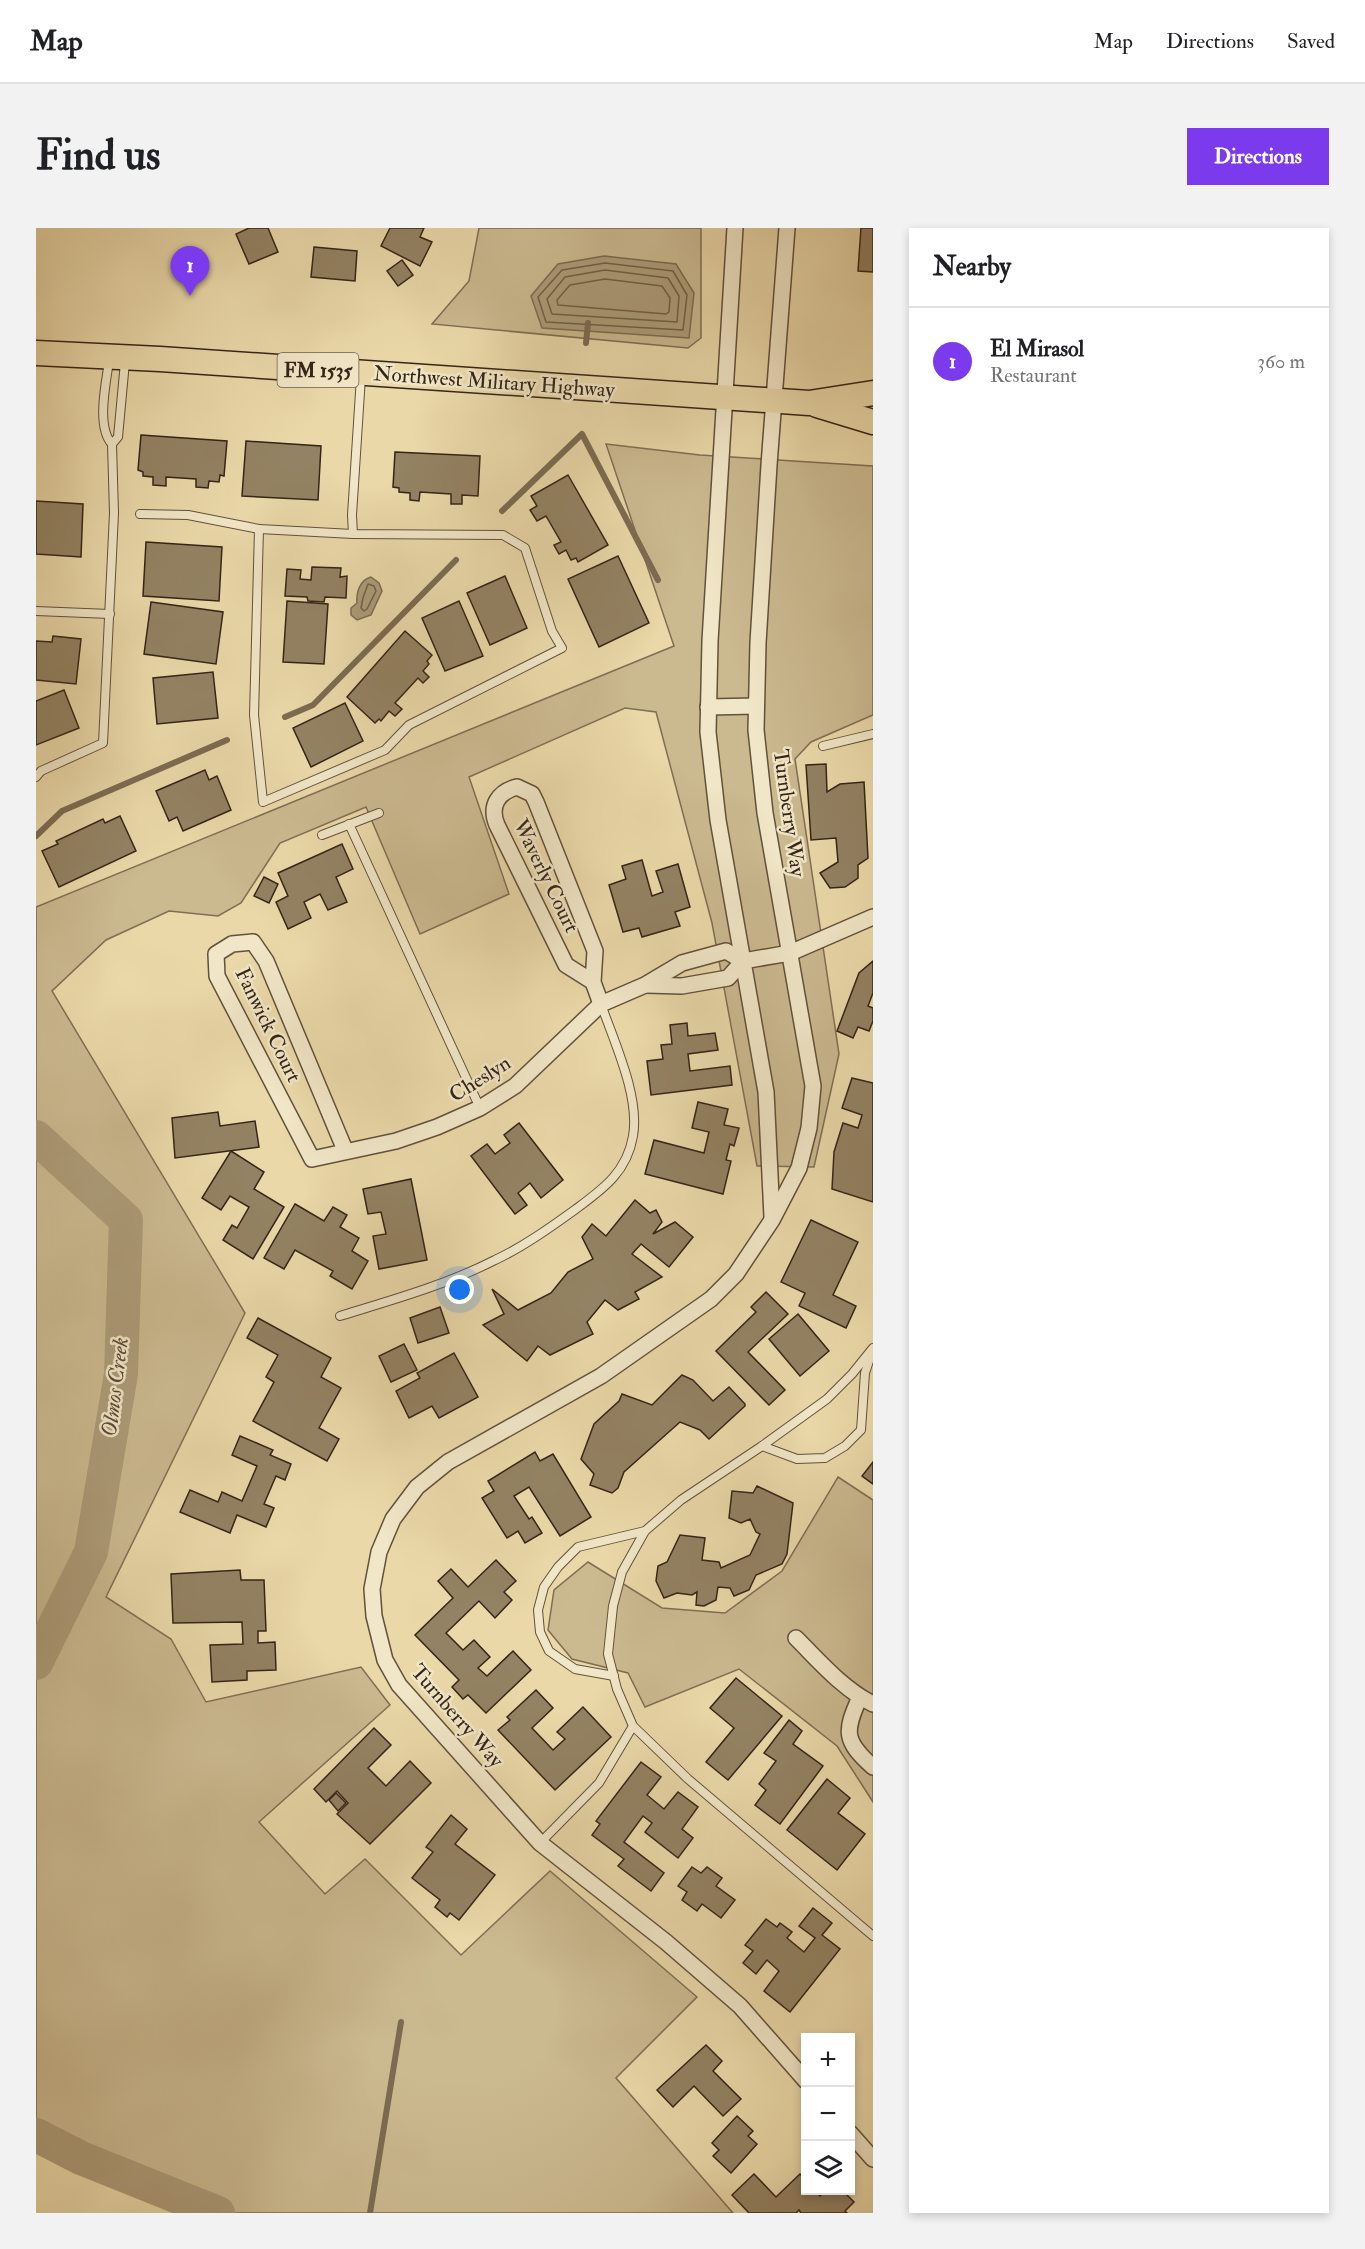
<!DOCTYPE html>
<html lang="en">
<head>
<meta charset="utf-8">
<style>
  :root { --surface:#fff; --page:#f2f2f2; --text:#202124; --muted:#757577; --line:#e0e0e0; --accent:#7c3aed }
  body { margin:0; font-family:"IM FELL Double Pica",serif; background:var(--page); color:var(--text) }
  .controls { position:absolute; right:18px; bottom:18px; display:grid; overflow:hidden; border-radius:0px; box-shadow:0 3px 9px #0003 }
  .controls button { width:54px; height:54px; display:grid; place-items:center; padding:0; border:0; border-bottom:2px solid var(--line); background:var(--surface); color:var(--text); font:30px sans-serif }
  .you { position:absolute; left:424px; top:1062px; width:21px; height:21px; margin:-15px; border:4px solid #fff; border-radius:50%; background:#1a73e8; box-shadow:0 0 0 9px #1a73e833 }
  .badge { display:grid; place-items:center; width:39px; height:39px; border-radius:50%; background:var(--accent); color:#fff; font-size:20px; font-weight:700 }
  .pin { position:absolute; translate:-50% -50px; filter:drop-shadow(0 2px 3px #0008) }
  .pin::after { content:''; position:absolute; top:32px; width:21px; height:18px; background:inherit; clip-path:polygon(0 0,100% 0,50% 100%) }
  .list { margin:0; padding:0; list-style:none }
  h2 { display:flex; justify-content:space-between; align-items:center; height:78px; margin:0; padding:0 24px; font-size:26px }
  h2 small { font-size:20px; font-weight:400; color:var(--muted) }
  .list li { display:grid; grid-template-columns:39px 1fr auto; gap:18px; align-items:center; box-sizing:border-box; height:108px; padding:0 24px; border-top:2px solid var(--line) }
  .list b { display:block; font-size:22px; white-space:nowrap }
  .list p { margin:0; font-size:20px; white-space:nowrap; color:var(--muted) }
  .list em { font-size:20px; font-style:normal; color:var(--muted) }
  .icon { flex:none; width:33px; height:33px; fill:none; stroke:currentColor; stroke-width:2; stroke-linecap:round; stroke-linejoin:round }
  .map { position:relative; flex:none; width:837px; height:1985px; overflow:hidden; border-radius:0px }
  header { display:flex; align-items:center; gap:36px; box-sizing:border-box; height:84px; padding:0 30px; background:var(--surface); border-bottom:2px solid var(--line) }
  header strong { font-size:28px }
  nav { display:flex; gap:33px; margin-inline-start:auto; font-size:21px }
  .intro { display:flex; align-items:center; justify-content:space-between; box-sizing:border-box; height:144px; padding:0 36px }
  h1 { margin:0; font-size:42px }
  .button { padding:15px 27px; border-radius:0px; background:var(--accent); color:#fff; font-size:21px; font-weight:700 }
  main { display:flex; gap:36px; padding:0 36px }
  aside { flex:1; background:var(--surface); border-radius:0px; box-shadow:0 3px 9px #0003 }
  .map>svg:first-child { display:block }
  .green { fill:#cbb990; stroke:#806e54; stroke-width:1.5 }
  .water { fill:#ac9b78; stroke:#7c6b52; stroke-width:1.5 }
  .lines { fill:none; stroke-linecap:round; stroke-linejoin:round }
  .shore { stroke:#706048; stroke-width:1.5 }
  .stream { stroke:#7c6b52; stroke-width:6 }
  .river { stroke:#ac9b78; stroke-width:34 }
  .building { fill:#938263; stroke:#352418; stroke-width:1.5 }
  .lane-casing { stroke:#62513c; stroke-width:10 }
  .street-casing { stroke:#62513c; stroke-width:18 }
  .primary-casing { stroke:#352418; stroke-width:27 }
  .lane { stroke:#f1e6c7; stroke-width:8 }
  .street { stroke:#f1e6c7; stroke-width:15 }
  .primary { stroke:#ead8a9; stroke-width:24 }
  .labels { text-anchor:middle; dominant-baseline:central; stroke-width:5; stroke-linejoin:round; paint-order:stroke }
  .shield { fill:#f1e6c7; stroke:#6d5e4c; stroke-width:1.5 }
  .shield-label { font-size:20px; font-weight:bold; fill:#352418 }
  .street-label { font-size:21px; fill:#352418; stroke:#f1e6c7 }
  .water-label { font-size:22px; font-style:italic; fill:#594835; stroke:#f1e6c7 }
</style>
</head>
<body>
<header>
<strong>Map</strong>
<nav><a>Map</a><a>Directions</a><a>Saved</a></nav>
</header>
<div class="intro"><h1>Find us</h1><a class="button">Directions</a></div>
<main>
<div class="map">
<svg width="837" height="1985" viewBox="0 0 837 1985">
  <rect width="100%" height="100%" fill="#ead8a9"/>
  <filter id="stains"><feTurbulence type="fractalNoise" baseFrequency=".00333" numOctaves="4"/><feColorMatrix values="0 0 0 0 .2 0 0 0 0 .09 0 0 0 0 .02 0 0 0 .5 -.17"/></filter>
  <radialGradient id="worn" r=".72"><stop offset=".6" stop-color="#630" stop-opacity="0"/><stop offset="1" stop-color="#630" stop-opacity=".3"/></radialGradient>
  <g class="green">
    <polygon points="443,0 665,0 665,110 652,120 396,96 433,53"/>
    <polygon points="570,216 664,227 837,238 837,487 775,514 759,531 803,826 778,939 721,938 676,695 620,484 589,480 433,549 473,666 384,706 330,579 244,615 205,675 182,688 133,683 70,712 16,763 209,1085 70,1369 135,1411 170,1474 325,1439 354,1477 223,1594 289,1666 329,1631 425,1727 514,1643 661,1769 580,1850 697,1985 150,1985 0,1917 0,679 638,418"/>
    <polygon points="802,1249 837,1272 837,1574 801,1518 703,1441 609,1479 592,1445 536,1431 512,1402 518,1362 552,1334 626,1380 689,1385 746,1343"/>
  </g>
  <g class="water">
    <polygon points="568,28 640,36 658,65 653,110 506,100 495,68 522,36"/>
    <path d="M335 349 343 355 346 363 335 387 321 392 315 387V380L321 375C320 364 324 352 335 349Z"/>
  </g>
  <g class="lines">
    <g class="shore">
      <polygon points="569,35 637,43 651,67 647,102 510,94 502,69 526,42"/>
      <polygon points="569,42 632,50 643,68 641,94 516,86 511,71 529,49"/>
      <polygon points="569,51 626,58 634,70 633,84 630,86 522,77 521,72 534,57"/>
      <polygon points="332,356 338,358 340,363 331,381 328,383 325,380 327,370"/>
    </g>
    <g class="stream">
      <polyline points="550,115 552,95"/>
      <polyline points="466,283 546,206 622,352"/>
      <polyline points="249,489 277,477 420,332"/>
      <polyline points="0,608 26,583 191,512"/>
      <polyline points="334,1985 365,1794"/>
    </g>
    <g class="river">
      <polyline points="0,909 90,992 85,1146 55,1324 0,1435"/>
      <polyline points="0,1907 45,1930 182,1985"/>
    </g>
  </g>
  <g class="building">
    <polygon points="213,0 232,0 242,24 213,36 200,6"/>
    <polygon points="354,0 388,0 384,9 396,14 384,38 345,18"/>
    <polygon points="825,0 837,0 837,44 822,43"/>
    <polygon points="278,19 321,23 319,53 275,49"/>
    <polygon points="366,32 377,47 362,58 351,43"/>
    <polygon points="105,207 191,213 188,248 184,247 183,254 173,253 172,260 160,259 160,251 130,249 130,258 117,257 117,249 107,248 107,244 102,242"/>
    <polygon points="210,213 285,218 282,272 206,268"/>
    <polygon points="359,224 444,228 442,268 426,267 426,276 415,276 415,266 384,264 383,273 374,272 374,265 363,264 363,260 357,259"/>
    <polygon points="532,247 572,317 542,334 540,330 535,332 530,322 523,326 518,317 525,314 510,288 501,293 494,282 501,278 495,268"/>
    <polygon points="0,273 47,276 45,329 0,326"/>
    <polygon points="110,314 186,319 183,373 107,368"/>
    <polygon points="582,328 613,395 563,419 532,351"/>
    <polygon points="276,339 305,340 304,349 311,348 310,370 289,369 288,374 272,373 271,369 249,368 251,341 265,342 264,351 275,352"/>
    <polygon points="469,348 491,400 454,417 431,365"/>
    <polygon points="251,373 292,376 288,436 247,434"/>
    <polygon points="423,373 447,428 409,443 386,390"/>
    <polygon points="115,374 187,384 180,436 108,426"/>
    <polygon points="369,403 396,427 391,433 393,436 387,443 393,449 387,455 382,450 359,475 366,481 359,488 353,483 345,493 343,491 339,495 311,469"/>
    <polygon points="17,408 45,411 40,456 0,452 0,413 16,414"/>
    <polygon points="177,444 182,490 121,496 117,450"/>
    <polygon points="28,462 43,500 0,517 0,473"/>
    <polygon points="309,475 327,513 275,539 257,500"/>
    <polygon points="790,536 791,564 804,556 828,554 832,630 822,637 822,650 809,659 794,660 784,645 802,634 800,610 775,612 770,537"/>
    <polygon points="169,542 173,552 181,548 195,582 147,603 141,589 133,593 120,563"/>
    <polygon points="84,588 100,623 23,659 6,623 22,616 20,613 67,591 69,595"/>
    <polygon points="306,616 317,641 300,649 311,674 292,682 284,666 268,674 275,690 252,701 240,674 252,668 242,645"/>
    <polygon points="606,632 616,668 627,664 620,643 642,636 654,679 639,684 644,698 606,709 603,700 587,704 573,657 590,651 586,638"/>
    <polygon points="228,649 242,656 233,675 218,668"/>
    <polygon points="837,733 837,765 832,778 837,780 837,793 833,803 822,799 817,810 801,803 823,745"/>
    <polygon points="651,795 652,808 679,805 682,822 652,826 654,843 694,838 696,857 615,867 611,833 627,831 625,817 636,816 634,797"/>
    <polygon points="816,850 837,855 837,974 796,961 798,924 807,895 822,900 826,887 806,880"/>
    <polygon points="662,874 692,881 688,897 703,900 698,918 694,916 690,932 695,933 687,966 609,946 618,912 668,925 673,904 656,900"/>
    <polygon points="182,884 184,898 219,893 223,919 139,930 136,890"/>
    <polygon points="483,895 527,952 505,970 494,955 482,965 491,977 479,986 435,928 451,916 459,926 474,915 468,907"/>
    <polygon points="195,923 228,944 218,961 248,979 217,1031 187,1012 196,997 201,1000 213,979 194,968 185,982 166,970"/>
    <polygon points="375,951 391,1032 343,1041 337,1008 350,1006 345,984 332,986 327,961"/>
    <polygon points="599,972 614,985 620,982 626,994 617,1006 639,994 657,1009 633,1039 605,1016 596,1026 626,1049 599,1064 603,1071 582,1082 569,1072 551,1094 557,1106 514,1127 502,1118 491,1133 447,1097 468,1086 456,1061 482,1082 515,1065 532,1044 557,1031 546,1009 556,996 570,1008"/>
    <polygon points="259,976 288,993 297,979 311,987 304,999 323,1010 316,1023 332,1033 316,1061 294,1048 297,1043 259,1022 248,1041 228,1030"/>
    <polygon points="775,992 822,1014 797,1067 820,1078 810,1100 763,1078 769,1065 745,1054"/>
    <polygon points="730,1064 752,1086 712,1124 749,1162 733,1177 680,1123 720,1084 715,1079"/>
    <polygon points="404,1079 413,1105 382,1115 374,1090"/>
    <polygon points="762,1086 793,1123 764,1148 733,1111"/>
    <polygon points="222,1090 295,1130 285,1149 305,1160 283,1200 303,1211 291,1233 217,1193 238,1154 230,1149 242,1127 211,1110"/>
    <polygon points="368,1116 381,1142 355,1154 343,1128"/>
    <polygon points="418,1125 442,1169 403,1190 396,1178 373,1190 360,1163 384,1150 381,1145"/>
    <polygon points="646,1147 657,1152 677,1173 693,1159 709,1176 709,1178 673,1211 664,1202 644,1194 588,1244 582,1260 576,1265 554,1257 558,1246 545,1231 558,1196 583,1173 586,1166 616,1177"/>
    <polygon points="204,1208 237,1222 234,1227 255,1236 249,1252 240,1248 228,1276 238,1280 230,1299 201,1287 194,1305 144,1284 154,1262 182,1274 186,1264 206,1273 221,1238 196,1227"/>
    <polygon points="499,1224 504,1233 517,1226 555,1289 524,1308 493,1259 478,1268 493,1291 496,1289 506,1305 489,1315 482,1303 471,1310 446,1270 458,1263 452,1253"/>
    <polygon points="837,1234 837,1256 826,1248"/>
    <polygon points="721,1258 757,1275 751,1326 746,1336 720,1347 713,1362 698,1368 694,1360 682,1359 680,1372 668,1378 660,1377 661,1364 656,1367 641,1365 628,1370 620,1353 622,1338 631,1334 644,1307 669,1310 666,1332 683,1334 685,1340 714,1327 724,1306 720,1304 714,1291 705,1295 693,1290 696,1263 717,1265"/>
    <polygon points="460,1332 480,1353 468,1364 476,1372 459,1390 443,1373 410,1405 427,1422 438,1412 454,1429 442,1440 451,1448 477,1423 495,1442 450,1485 432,1467 427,1471 416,1459 423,1452 379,1407 417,1370 402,1353 415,1341 432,1359"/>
    <polygon points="204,1342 205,1352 228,1352 230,1403 222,1403 222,1415 239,1414 240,1442 211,1443 211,1452 176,1454 174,1417 207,1416 206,1394 137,1395 135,1346"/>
    <polygon points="700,1450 746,1488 692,1552 670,1534 698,1500 674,1480"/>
    <polygon points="500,1462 517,1480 496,1500 517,1522 529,1511 521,1504 547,1479 575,1509 519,1562 462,1502 474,1492 471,1489"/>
    <polygon points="753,1492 766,1503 757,1516 787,1538 744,1596 719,1577 730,1562 723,1556 740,1533 728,1525"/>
    <polygon points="338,1500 355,1517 332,1540 350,1558 374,1533 395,1555 334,1616 301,1586 312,1575 301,1563 290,1574 278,1561"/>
    <polygon points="605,1534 625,1549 611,1567 628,1581 642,1564 662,1579 646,1601 657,1610 642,1630 609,1604 616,1595 607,1588 588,1614 628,1645 615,1663 582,1638 588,1631 556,1607 564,1596 560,1593"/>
    <polygon points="791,1551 814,1570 802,1585 829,1606 801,1642 751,1602"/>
    <polygon points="300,1565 310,1575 302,1583 293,1572"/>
    <polygon points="415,1587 431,1601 419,1616 459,1647 423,1692 414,1685 411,1689 399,1679 404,1672 376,1650 397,1624 390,1619"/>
    <polygon points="656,1639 665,1645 671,1639 686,1650 680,1658 699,1672 685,1690 666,1676 661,1683 646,1672 651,1664 642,1658"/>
    <polygon points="777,1680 796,1695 786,1707 804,1721 754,1784 728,1763 743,1743 731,1732 720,1746 707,1735 717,1723 709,1717 730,1691 741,1699 744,1695 756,1704 751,1710 768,1724 779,1710 763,1698"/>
    <polygon points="670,1817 686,1833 677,1843 705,1871 687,1888 658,1858 637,1879 621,1862"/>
    <polygon points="701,1888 717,1903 712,1908 721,1916 695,1945 677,1928 683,1922 676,1915"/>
    <polygon points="718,1946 740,1969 764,1946 770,1952 770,1962 779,1962 784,1968 790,1962 806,1962 818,1974 809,1983 811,1985 765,1985 763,1982 760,1985 713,1985 696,1967"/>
  </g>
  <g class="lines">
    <g class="lane-casing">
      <g id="lane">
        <polyline points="76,216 82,209 89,134"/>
        <polyline points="104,286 152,287 223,301 218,487 227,574 349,522 373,497 526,420 516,403 489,320 467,307 317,306 316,287 325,149"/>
        <polyline points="223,301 317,306"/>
        <polyline points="0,383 74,386"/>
        <polyline points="787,518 837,506"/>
        <path d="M0 549 5 543 67 515 78 285 76 216C60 199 70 155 73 133"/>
        <polyline points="313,596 444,880"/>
        <polyline points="286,607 343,585"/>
        <path d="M304 1088C356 1072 410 1057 459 1032 487 1019 515 999 540 981 567 961 591 944 597 908 604 868 578 814 565 776"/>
        <polyline points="837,1120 816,1146 791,1171 726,1218 645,1272 609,1303 586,1344 577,1378 572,1426 581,1461 597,1498 652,1551 837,1708"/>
        <polyline points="726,1218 761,1231 789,1230 809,1218 825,1202 829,1145 836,1124"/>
        <polyline points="578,1448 539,1441 513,1423 504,1404 502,1382 508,1359 522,1339 542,1319 609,1303"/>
        <polyline points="504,1615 563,1555 597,1498"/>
      </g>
    </g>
    <g class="street-casing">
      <g id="street">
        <polyline points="699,0 674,413 672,504 682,592 730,864 736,989"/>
        <polyline points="751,0 733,237 722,415 720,502 729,585 777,858 773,900 763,940 736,992 700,1046 675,1071 565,1148 412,1234 381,1259 357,1291 343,1324 336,1361 338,1388 349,1432 363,1457 504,1615 630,1714 704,1778 770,1853"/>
        <polyline points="672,479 720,478"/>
        <polyline points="707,733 754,725 837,689"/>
        <path d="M557 754 530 737 461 597C453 578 462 564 481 559L496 566 500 574 559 723 557 754 565 776"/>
        <polyline points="610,757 646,758 692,750 707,733"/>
        <polyline points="309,922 230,733 217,714 196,716 180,726 181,748 276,931 360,913 401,899 444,880 479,858 565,776 609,757 646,735 690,723 707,733"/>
        <path d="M760 1410C784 1434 807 1461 837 1476"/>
        <path d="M824 1469C808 1504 808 1513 837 1539"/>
        <polyline points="814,1905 837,1931"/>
      </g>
    </g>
    <g class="primary-casing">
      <g id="primary">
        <polyline points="0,125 124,131 773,175 837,165"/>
        <polyline points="781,177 837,194"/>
      </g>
    </g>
    <use href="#lane" class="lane"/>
    <use href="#street" class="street"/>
    <use href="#primary" class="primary"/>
  </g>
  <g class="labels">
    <rect class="shield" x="241.5" y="125" width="81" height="34" rx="4.5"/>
    <g class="shield-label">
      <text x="282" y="142">FM 1535</text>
    </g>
    <g class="street-label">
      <text transform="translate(458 154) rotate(4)">Northwest Military Highway</text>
      <text transform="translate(753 585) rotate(82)">Turnberry Way</text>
      <text transform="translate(510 648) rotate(64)">Waverly Court</text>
      <text transform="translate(232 797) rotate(64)">Fanwick Court</text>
      <text transform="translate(444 851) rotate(-32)">Cheslyn</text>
      <text transform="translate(421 1488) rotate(49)">Turnberry Way</text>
    </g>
    <g class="water-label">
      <text transform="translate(79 1159) rotate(-83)">Olmos Creek</text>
    </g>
  </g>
  <rect width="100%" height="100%" filter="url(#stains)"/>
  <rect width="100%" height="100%" fill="url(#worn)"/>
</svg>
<div class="controls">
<button>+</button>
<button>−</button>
<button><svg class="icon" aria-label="layers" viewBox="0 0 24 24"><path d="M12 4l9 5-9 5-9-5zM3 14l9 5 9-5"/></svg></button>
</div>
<div class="you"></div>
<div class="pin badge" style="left:154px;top:68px">1</div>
</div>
<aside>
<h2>Nearby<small></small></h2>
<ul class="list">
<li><span class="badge">1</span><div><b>El Mirasol</b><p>Restaurant</p></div><em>360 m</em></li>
</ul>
</aside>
</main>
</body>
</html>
